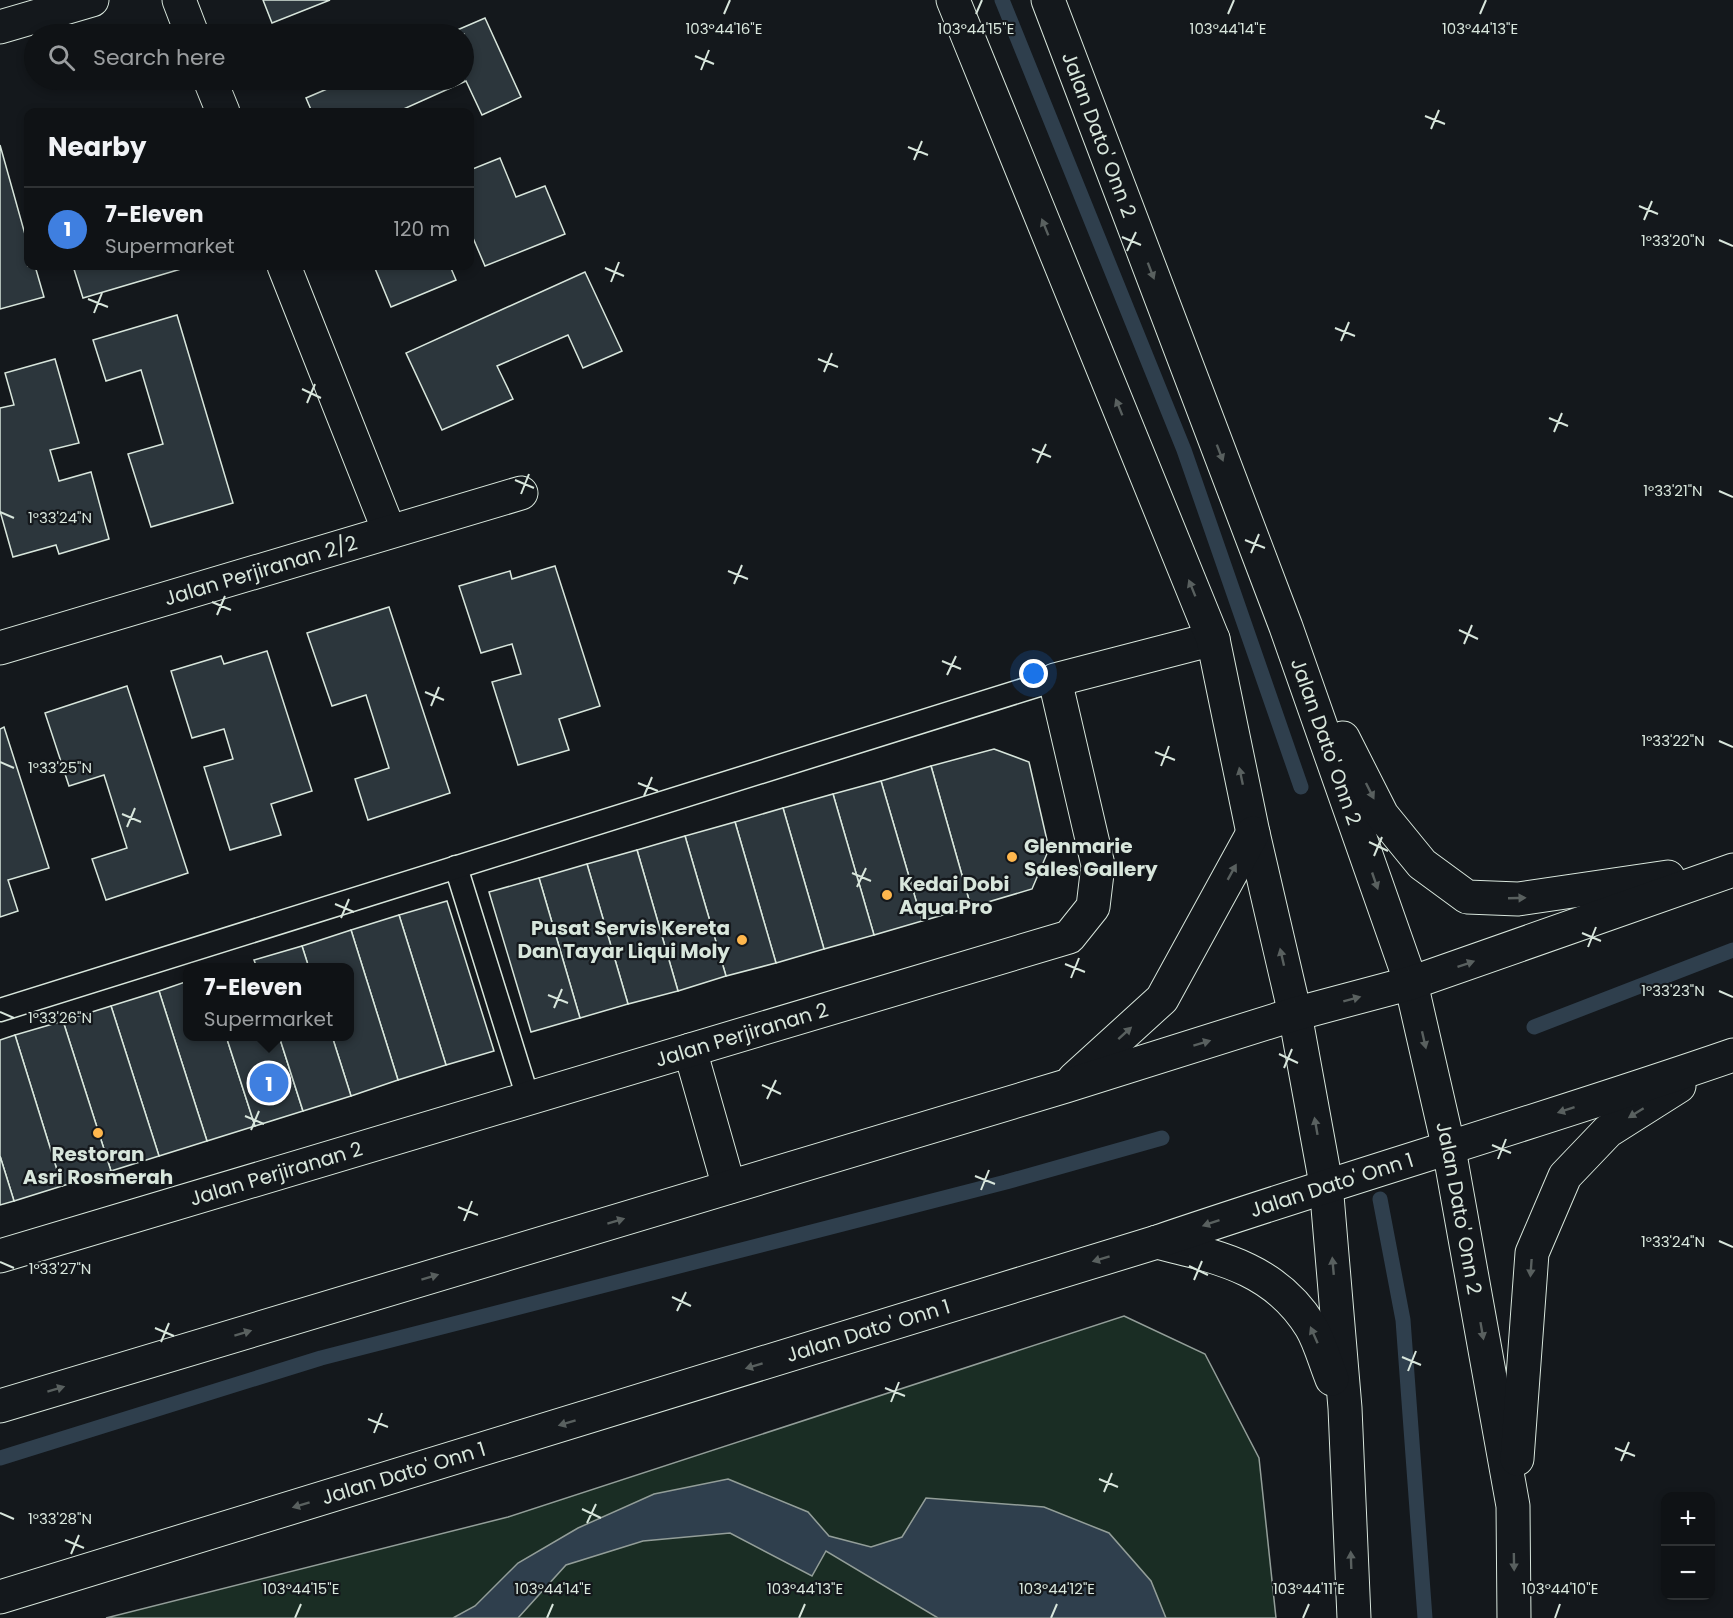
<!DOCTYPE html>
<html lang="en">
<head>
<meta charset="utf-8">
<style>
  :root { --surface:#0f1215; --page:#181b1e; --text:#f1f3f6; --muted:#9b9ea0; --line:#2f3234; --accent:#7c3aed }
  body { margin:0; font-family:Poppins,sans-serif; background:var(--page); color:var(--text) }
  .controls { position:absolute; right:18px; bottom:18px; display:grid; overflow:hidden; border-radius:12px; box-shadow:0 3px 9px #0003 }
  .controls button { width:54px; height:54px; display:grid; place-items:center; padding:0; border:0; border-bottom:2px solid var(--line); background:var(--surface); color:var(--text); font:30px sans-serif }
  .you { position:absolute; left:1034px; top:674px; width:21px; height:21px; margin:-15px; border:4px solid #fff; border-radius:50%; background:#1a73e8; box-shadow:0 0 0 9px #1a73e833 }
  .badge { display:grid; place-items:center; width:39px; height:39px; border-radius:50%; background:var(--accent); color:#fff; font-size:20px; font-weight:700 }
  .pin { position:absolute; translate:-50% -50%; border:3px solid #fff; box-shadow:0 2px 6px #0006 }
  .popup { position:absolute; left:183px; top:963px; width:171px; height:78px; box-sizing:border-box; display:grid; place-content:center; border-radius:12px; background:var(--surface); filter:drop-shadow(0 2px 4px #0005); font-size:20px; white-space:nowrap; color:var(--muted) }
  .popup b { font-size:22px; color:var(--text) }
  .popup::after { content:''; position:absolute; left:50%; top:100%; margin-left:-12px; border:12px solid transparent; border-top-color:var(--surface) }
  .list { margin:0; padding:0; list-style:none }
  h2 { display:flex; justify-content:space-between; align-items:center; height:78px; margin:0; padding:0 24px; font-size:26px }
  h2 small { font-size:20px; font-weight:400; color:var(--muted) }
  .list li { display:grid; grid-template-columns:39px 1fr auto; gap:18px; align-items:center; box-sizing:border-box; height:84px; padding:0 24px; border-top:2px solid var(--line) }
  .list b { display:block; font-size:22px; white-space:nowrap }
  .list p { margin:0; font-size:20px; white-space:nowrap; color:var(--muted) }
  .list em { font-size:20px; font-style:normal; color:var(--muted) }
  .icon { flex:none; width:33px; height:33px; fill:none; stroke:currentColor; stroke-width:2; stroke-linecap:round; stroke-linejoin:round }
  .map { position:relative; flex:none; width:1733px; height:1618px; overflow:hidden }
  .search { position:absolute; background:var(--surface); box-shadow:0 3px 9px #0003; left:24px; top:24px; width:450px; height:66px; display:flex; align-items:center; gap:15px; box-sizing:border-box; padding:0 21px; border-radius:33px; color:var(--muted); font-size:22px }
  .panel { position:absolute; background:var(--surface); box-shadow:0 3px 9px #0003; left:24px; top:108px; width:450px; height:162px; border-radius:12px }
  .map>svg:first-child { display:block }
  .green { fill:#1a2d24; stroke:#939e99; stroke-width:1.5 }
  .water { fill:#2f3f4d; stroke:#939e99; stroke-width:1.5 }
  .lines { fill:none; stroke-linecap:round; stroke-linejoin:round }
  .stream { stroke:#2f3f4d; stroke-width:15 }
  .building { fill:#2c363c; stroke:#d8e6dc; stroke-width:1.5 }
  .service-casing { stroke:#d8e6dc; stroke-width:25 }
  .minor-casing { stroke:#d8e6dc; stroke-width:35 }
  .primary-casing { stroke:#d8e6dc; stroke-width:35 }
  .service { stroke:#14181c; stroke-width:22 }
  .minor { stroke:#14181c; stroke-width:33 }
  .primary { stroke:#14181c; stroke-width:33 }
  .oneway { fill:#59605f }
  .ticks { fill:none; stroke:#d8e6dc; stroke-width:2 }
  .poi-dot { fill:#ffb74d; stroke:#14181c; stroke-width:2 }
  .labels { text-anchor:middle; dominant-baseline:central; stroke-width:4.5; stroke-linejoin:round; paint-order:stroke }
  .street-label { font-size:20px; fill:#d8e6dc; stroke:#14181c }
  .poi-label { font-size:20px; font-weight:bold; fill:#d8e6dc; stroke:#14181c; text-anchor:start }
  .ticks-label { font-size:15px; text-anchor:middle; fill:#d8e6dc; stroke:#14181c; stroke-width:4.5; stroke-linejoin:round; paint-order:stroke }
</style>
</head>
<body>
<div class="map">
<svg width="1733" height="1618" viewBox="0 0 1733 1618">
  <rect width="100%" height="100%" fill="#14181c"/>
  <polygon class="green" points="1124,1316 1205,1354 1259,1458 1276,1618 106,1618 508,1517"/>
  <polygon class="water" points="728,1479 808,1512 829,1536 871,1547 902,1537 926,1498 1044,1507 1109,1533 1151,1581 1166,1618 938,1618 826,1551 812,1576 730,1533 643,1541 566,1565 518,1618 453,1618 475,1606 518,1563 578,1528 654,1494"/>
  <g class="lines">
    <g class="stream">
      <polyline points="1002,0 1184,450 1301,787"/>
      <polyline points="1534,1027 1733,950"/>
      <polyline points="1380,1199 1403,1320 1425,1618"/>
      <polyline points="0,1458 321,1358 1006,1182 1162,1138"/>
    </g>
  </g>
  <g class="building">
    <polygon points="263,0 330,0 272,23"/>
    <polygon points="485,18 521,97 482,115 466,81 397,112 312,112 306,98 348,80 464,80 464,34 448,34"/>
    <polygon points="0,145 28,245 28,266 35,266 44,297 0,309"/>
    <polygon points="500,158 516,197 545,186 565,234 485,266 473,238 470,239 470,170"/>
    <polygon points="73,266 180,266 181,269 83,298"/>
    <polygon points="374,266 450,266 456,280 391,307"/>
    <polygon points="585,272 622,351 583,368 568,335 497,366 513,399 442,430 406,353"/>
    <polygon points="177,315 233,503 151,527 128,454 163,444 141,370 106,381 93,340"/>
    <polygon points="55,359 79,443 50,450 59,481 91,472 109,539 59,554 56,545 13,557 0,511 0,408 14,405 5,373"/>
    <polygon points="555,566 600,706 559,719 569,750 518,765 492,682 521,674 512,644 481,653 459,586 510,571 512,579"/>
    <polygon points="389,607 450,793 368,820 355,779 389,768 366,695 332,706 307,633"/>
    <polygon points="267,651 312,791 271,804 281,835 230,850 204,767 233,759 224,729 192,738 171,671 221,656 224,664"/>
    <polygon points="127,686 188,873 106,900 92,859 127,848 104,775 69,786 45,713"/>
    <polygon points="4,727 49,868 8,880 18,911 0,917 0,729"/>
    <polygon points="994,749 1029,762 1049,849 1032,889 971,907 931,766"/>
    <polygon points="931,766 971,907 922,921 881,781"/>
    <polygon points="881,781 922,921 874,935 833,794"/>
    <polygon points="833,794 874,935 824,949 783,808"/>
    <polygon points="783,808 824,949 776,963 735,822"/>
    <polygon points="735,822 776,963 726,976 685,836"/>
    <polygon points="685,836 726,976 678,991 637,850"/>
    <polygon points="637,850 678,991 628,1004 587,864"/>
    <polygon points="587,864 628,1004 580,1018 539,878"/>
    <polygon points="539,878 580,1018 531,1032 489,892"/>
    <polygon points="447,901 494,1051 446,1065 399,915"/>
    <polygon points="399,915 446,1065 398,1080 351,930"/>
    <polygon points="351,930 398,1080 351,1096 332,1036 350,1036 350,968 309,968 302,946"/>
    <polygon points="302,946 309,968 257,968 254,960"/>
    <polygon points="188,981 188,1036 226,1036 255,1126 207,1141 159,991"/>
    <polygon points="159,991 207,1141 159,1156 111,1006"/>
    <polygon points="111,1006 159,1156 111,1171 63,1021"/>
    <polygon points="63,1021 111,1171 62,1186 15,1035"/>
    <polygon points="15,1035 62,1186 14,1201 0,1156 0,1040"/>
    <polygon points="226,1036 279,1036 303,1111 255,1126"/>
    <polygon points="279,1036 332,1036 351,1096 303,1111"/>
    <polygon points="0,1156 14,1201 0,1205"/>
  </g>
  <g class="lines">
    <g class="service-casing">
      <g id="service">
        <polyline points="456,867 528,1098"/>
        <polyline points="0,1010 1055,680"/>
      </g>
    </g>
    <g class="minor-casing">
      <g id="minor">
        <polyline points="179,0 192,34"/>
        <polyline points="0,27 92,0"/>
        <polyline points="210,80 223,112"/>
        <polyline points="284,266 389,531"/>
        <path id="s1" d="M0 648 521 493"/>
        <polyline points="690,1050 729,1187"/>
        <path id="s2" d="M0 1256 1069 937 1093 907 1098 865 1055 680 1213 639"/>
      </g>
    </g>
    <g class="primary-casing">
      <g id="primary">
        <polyline points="953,0 1213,639 1253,833 1295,1014 1326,1184 1345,1408 1354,1618"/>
        <path id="s3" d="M1048 0 1286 627 1411 983 1449 1149 1513 1506 1514 1618"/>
        <polyline points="1343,738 1382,815 1422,864 1467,897 1518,899 1668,877"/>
        <polyline points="1074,1079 1162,999 1253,833"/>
        <path d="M1157 1242C1218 1257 1275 1268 1311 1327 1320 1342 1325 1362 1332 1379"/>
        <polyline points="0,1406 1066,1086 1295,1014 1411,983 1733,870"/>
        <polyline points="1517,1459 1532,1253 1565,1176 1608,1131 1679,1086"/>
        <path id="s4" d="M0 1597 1157 1242C1348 1177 1542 1121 1733 1055"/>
      </g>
    </g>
    <use href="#service" class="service"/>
    <use href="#minor" class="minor"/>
    <use href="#primary" class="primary"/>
  </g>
  <defs><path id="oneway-solid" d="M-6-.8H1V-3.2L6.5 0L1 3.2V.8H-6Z" transform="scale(1.5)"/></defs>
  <g class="oneway">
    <use href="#oneway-solid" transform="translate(1045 227) rotate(-112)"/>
    <use href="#oneway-solid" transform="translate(1151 271) rotate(69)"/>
    <use href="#oneway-solid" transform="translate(1119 407) rotate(-112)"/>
    <use href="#oneway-solid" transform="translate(1220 453) rotate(69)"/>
    <use href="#oneway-solid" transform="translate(1192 588) rotate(-112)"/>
    <use href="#oneway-solid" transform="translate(1241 776) rotate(-102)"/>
    <use href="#oneway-solid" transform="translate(1370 791) rotate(63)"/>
    <use href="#oneway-solid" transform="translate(1232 872) rotate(-61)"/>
    <use href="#oneway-solid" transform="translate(1375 881) rotate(71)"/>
    <use href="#oneway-solid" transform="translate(1517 898) rotate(-2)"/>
    <use href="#oneway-solid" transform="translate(1282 957) rotate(-103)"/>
    <use href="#oneway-solid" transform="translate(1466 964) rotate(-19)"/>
    <use href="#oneway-solid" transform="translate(1352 999) rotate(-15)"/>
    <use href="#oneway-solid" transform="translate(1125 1033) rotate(-42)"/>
    <use href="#oneway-solid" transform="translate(1424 1040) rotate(77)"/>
    <use href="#oneway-solid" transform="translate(1202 1043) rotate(-17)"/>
    <use href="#oneway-solid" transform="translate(1566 1110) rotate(162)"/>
    <use href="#oneway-solid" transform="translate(1636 1113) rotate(148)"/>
    <use href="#oneway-solid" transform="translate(1316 1126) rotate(-100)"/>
    <use href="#oneway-solid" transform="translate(616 1221) rotate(-17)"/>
    <use href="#oneway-solid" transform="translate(1211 1223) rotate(161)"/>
    <use href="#oneway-solid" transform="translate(1101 1259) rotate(163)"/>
    <use href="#oneway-solid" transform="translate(1333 1266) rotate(-95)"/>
    <use href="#oneway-solid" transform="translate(1531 1268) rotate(94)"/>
    <use href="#oneway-solid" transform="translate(430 1277) rotate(-17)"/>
    <use href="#oneway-solid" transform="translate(1482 1331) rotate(80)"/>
    <use href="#oneway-solid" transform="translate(243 1333) rotate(-17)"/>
    <use href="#oneway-solid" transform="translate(1314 1335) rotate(-114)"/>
    <use href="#oneway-solid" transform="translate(754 1366) rotate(163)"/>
    <use href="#oneway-solid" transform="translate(56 1389) rotate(-17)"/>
    <use href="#oneway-solid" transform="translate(567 1423) rotate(163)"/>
    <use href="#oneway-solid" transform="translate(301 1505) rotate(163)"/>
    <use href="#oneway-solid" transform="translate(1351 1560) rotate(-92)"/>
    <use href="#oneway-solid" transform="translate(1514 1562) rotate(89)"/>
  </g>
  <path class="ticks" d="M724 14 730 0M976 14 982 0M1228 14 1234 0M1480 14 1486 0M695 56 714 64M701 70 709 50M1425 116 1445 124M1431 129 1439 110M908 147 928 155M914 160 922 141M1639 206 1658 214M1644 220 1652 201M1122 237 1141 245M1719 240 1733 246M1127 251 1136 232M605 268 624 276M611 282 619 262M88 299 108 307M94 313 102 293M1335 328 1355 336M1341 341 1349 322M818 359 838 367M824 372 832 353M302 389 321 398M307 403 315 384M1549 418 1568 426M1554 432 1562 413M1032 449 1051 457M1037 463 1046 444M515 480 534 488M1719 491 1733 497M521 494 529 474M0 512 14 518M1245 540 1265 548M1251 553 1259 534M728 571 748 579M734 584 742 565M212 602 231 610M217 615 225 596M1459 630 1478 639M1464 644 1472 625M942 661 961 669M947 675 956 656M425 692 444 700M431 706 439 687M1719 741 1733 747M1155 752 1175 760M0 762 14 768M1161 766 1169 746M638 783 658 791M644 796 652 777M122 814 141 822M127 827 135 808M1369 842 1388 851M1374 856 1382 837M852 873 871 881M857 887 866 868M335 904 354 912M341 918 349 899M1582 933 1601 941M1588 947 1596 927M1065 964 1085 972M1071 978 1079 958M1719 991 1733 997M548 995 568 1003M554 1008 562 989M0 1012 14 1018M1279 1054 1298 1063M1284 1068 1292 1049M762 1085 781 1094M767 1099 776 1080M245 1116 264 1124M251 1130 259 1111M1492 1145 1511 1153M1498 1159 1506 1139M975 1176 995 1184M981 1190 989 1170M458 1207 478 1215M464 1221 472 1201M1719 1241 1733 1247M0 1262 14 1268M1189 1266 1208 1275M1194 1280 1202 1261M672 1297 691 1306M677 1311 686 1292M155 1328 174 1336M161 1342 169 1323M1402 1357 1421 1365M1408 1371 1416 1351M885 1388 905 1396M891 1402 899 1382M368 1419 388 1427M374 1433 382 1413M1615 1448 1635 1456M1621 1461 1629 1442M1099 1479 1118 1487M1104 1492 1112 1473M582 1509 601 1518M0 1513 14 1519M587 1523 596 1504M65 1540 84 1548M71 1554 79 1535M295 1618 301 1604M547 1618 553 1604M799 1618 805 1604M1051 1618 1057 1604M1303 1618 1309 1604M1555 1618 1560 1604"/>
  <g class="poi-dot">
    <circle cx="1012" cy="857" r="6"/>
    <circle cx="887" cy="895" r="6"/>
    <circle cx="742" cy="940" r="6"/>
    <circle cx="98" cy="1133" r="6"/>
  </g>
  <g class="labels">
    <g class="street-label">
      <text stroke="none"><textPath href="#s3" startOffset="144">Jalan Dato' Onn 2</textPath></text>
      <text stroke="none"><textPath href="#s1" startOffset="272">Jalan Perjiranan 2/2</textPath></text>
      <text stroke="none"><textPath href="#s3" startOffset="792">Jalan Dato' Onn 2</textPath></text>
      <text stroke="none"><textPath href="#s2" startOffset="774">Jalan Perjiranan 2</textPath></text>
      <text stroke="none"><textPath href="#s2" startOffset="288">Jalan Perjiranan 2</textPath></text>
      <text stroke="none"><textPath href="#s4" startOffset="1394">Jalan Dato' Onn 1</textPath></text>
      <text stroke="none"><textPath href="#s3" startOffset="1278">Jalan Dato' Onn 2</textPath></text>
      <text stroke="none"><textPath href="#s4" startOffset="908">Jalan Dato' Onn 1</textPath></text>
      <text stroke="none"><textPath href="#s4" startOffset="422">Jalan Dato' Onn 1</textPath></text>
    </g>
    <g class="poi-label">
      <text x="1024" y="846">Glenmarie<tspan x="1024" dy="23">Sales Gallery</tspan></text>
      <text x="899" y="884">Kedai Dobi<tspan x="899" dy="23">Aqua Pro</tspan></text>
      <text x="730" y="928" text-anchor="end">Pusat Servis Kereta<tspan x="730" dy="23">Dan Tayar Liqui Moly</tspan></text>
      <text x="98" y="1154" text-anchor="middle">Restoran<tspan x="98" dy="23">Asri Rosmerah</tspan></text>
    </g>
  </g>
  <g class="ticks-label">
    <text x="724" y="34">103°44'16"E</text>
    <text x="976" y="34">103°44'15"E</text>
    <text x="1228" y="34">103°44'14"E</text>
    <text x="1480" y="34">103°44'13"E</text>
    <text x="1673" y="246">1°33'20"N</text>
    <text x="1673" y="496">1°33'21"N</text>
    <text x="60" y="523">1°33'24"N</text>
    <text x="1673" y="746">1°33'22"N</text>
    <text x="60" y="773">1°33'25"N</text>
    <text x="1673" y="996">1°33'23"N</text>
    <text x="60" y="1023">1°33'26"N</text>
    <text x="1673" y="1247">1°33'24"N</text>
    <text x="60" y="1274">1°33'27"N</text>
    <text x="60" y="1524">1°33'28"N</text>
    <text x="301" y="1594">103°44'15"E</text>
    <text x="553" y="1594">103°44'14"E</text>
    <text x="805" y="1594">103°44'13"E</text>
    <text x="1057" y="1594">103°44'12"E</text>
    <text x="1309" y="1594">103°44'11"E</text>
    <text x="1560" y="1594">103°44'10"E</text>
  </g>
</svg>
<div class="controls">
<button>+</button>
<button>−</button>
</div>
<div class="you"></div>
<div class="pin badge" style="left:269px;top:1083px;background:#3f7fe0">1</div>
<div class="popup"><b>7-Eleven</b>Supermarket</div>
<div class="search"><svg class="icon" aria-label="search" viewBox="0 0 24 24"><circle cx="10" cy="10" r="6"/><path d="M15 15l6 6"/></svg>Search here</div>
<section class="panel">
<h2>Nearby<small></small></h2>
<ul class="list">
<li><span class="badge" style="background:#3f7fe0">1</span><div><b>7-Eleven</b><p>Supermarket</p></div><em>120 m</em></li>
</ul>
</section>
</div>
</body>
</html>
